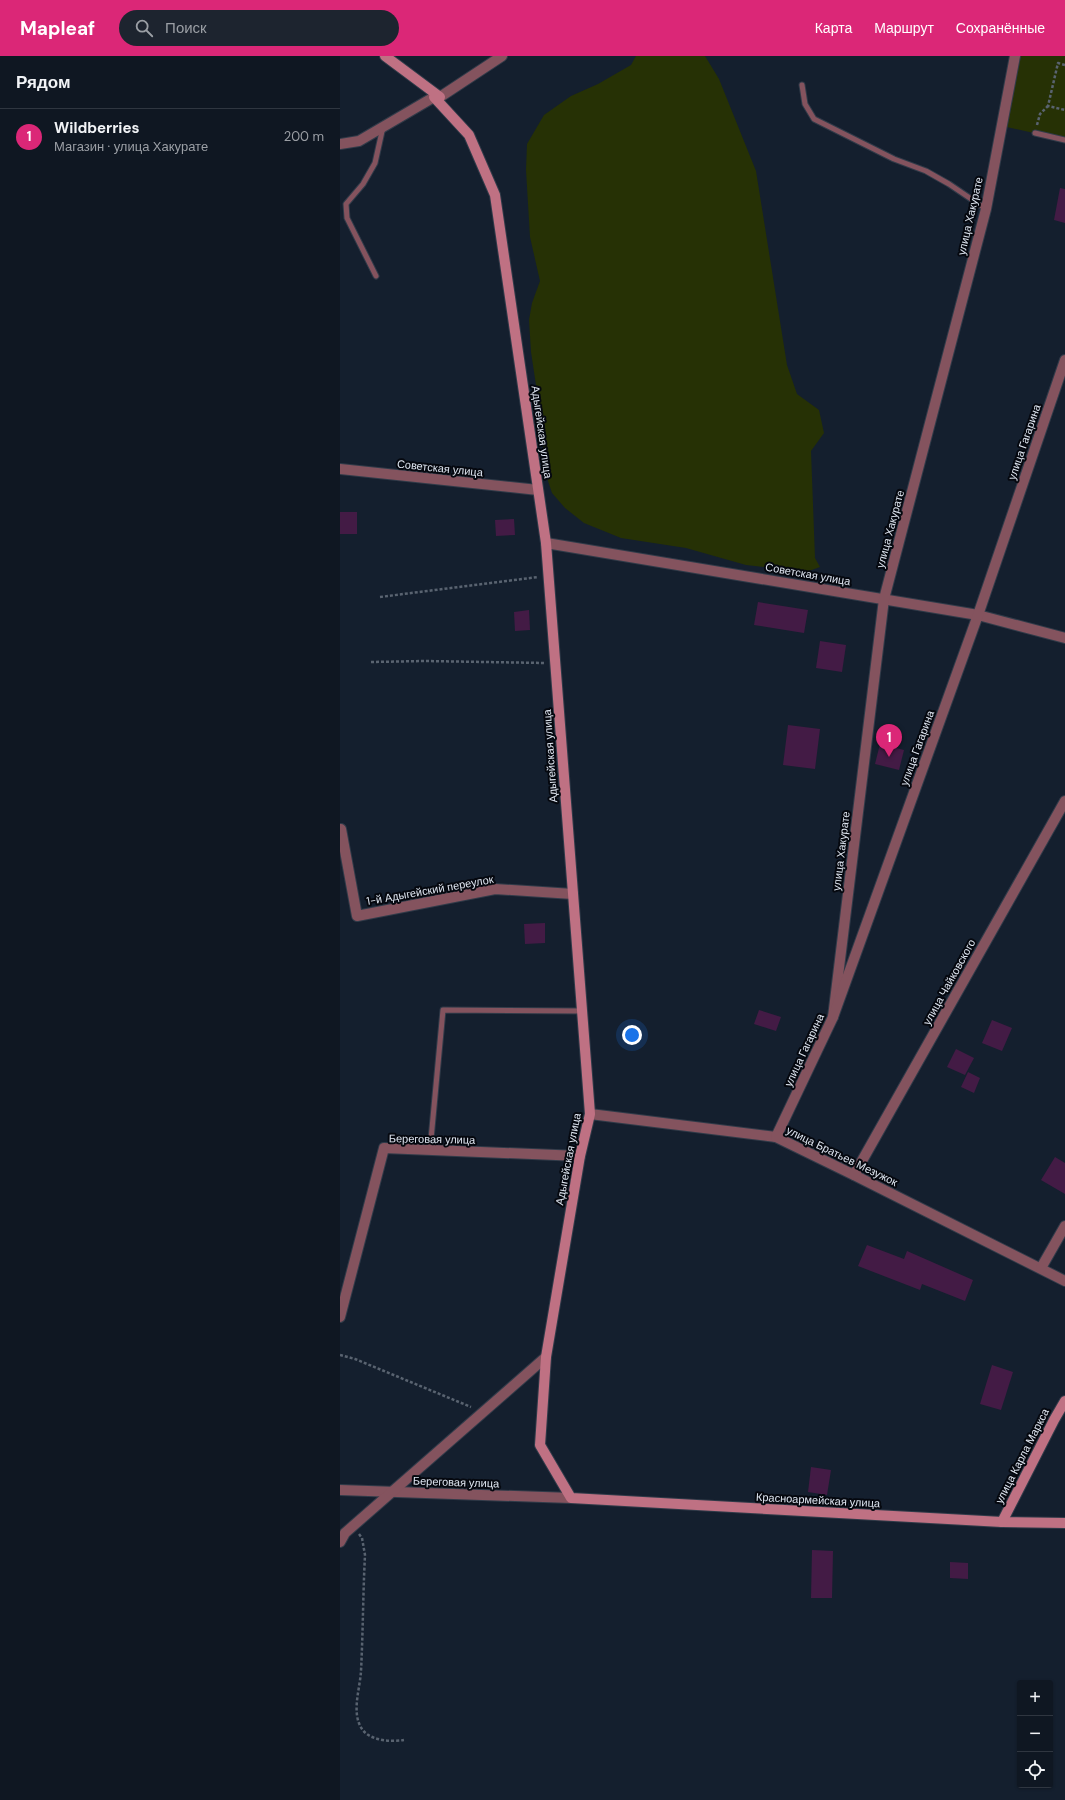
<!DOCTYPE html>
<html lang="ru">
<head>
<meta charset="utf-8">
<style>
  :root { --surface:#0f1722; --page:#1d242f; --text:#f1f3f6; --muted:#9b9fa5; --line:#2f3640; --accent:#db2777 }
  body { margin:0; font-family:"DM Sans",sans-serif; background:var(--page); color:var(--text) }
  .controls { position:absolute; right:12px; bottom:12px; display:grid; overflow:hidden; border-radius:4px; box-shadow:0 1px 3px #0004 }
  .controls button { width:36px; height:36px; display:grid; place-items:center; padding:0; border:0; border-bottom:1px solid var(--line); background:var(--surface); color:var(--text); font:20px sans-serif }
  .you { position:absolute; left:292px; top:979px; width:14px; height:14px; margin:-10px; border:3px solid #fff; border-radius:50%; background:#1a73e8; box-shadow:0 0 0 6px #1a73e833 }
  .badge { display:grid; place-items:center; width:26px; height:26px; border-radius:50%; background:var(--accent); color:#fff; font-size:13px; font-weight:700 }
  .pin { position:absolute; translate:-50% -33px; filter:drop-shadow(0 1px 2px #0008) }
  .pin::after { content:''; position:absolute; top:21px; width:14px; height:12px; background:inherit; clip-path:polygon(0 0,100% 0,50% 100%) }
  .list { margin:0; padding:0; list-style:none }
  h2 { display:flex; justify-content:space-between; align-items:center; height:52px; margin:0; padding:0 16px; font-size:17px }
  h2 small { font-size:13px; font-weight:400; color:var(--muted) }
  .list li { display:grid; grid-template-columns:26px 1fr auto; gap:12px; align-items:center; box-sizing:border-box; height:56px; padding:0 16px; border-top:1px solid var(--line) }
  .list b { display:block; font-size:15px; white-space:nowrap }
  .list p { margin:0; font-size:13px; white-space:nowrap; color:var(--muted) }
  .list em { font-size:13px; font-style:normal; color:var(--muted) }
  .icon { flex:none; width:22px; height:22px; fill:none; stroke:currentColor; stroke-width:2; stroke-linecap:round; stroke-linejoin:round }
  .map { position:relative; flex:none; width:725px; height:1744px; overflow:hidden }
  header { display:flex; align-items:center; gap:24px; box-sizing:border-box; height:56px; padding:0 20px; background:var(--accent); color:#fff }
  header strong { font-size:19px }
  nav { display:flex; gap:22px; margin-inline-start:auto; font-size:14px }
  .search { width:280px; height:36px; background:var(--page); display:flex; align-items:center; gap:10px; box-sizing:border-box; padding:0 14px; border-radius:22px; color:var(--muted); font-size:15px }
  main { display:flex }
  aside { flex:1; background:var(--surface) }
  .map>svg:first-child { display:block }
  .green { fill:#263105 }
  .building { fill:#431b45 }
  .lines { fill:none; stroke-linecap:round; stroke-linejoin:round }
  .lane-casing { stroke:#313b49; stroke-width:7 }
  .street-casing { stroke:#313b49; stroke-width:12 }
  .secondary-casing { stroke:#313b49; stroke-width:12 }
  .path { stroke:#596370; stroke-width:2.5; stroke-dasharray:3 2; stroke-linecap:butt }
  .lane { stroke:#84535e; stroke-width:5 }
  .street { stroke:#84535e; stroke-width:10 }
  .secondary { stroke:#bf7183; stroke-width:10 }
  .labels { text-anchor:middle; dominant-baseline:central; stroke-width:4; stroke-linejoin:round; paint-order:stroke }
  .street-label { font-size:11px; fill:#e0e7f2; stroke:#05080f }
</style>
</head>
<body>
<header>
<strong>Mapleaf</strong>
<div class="search"><svg class="icon" aria-label="search" viewBox="0 0 24 24"><circle cx="10" cy="10" r="6"/><path d="M15 15l6 6"/></svg>Поиск</div>
<nav><a>Карта</a><a>Маршрут</a><a>Сохранённые</a></nav>
</header>
<main>
<aside>
<h2>Рядом<small></small></h2>
<ul class="list">
<li><span class="badge">1</span><div><b>Wildberries</b><p>Магазин · улица Хакурате</p></div><em>200 m</em></li>
</ul>
</aside>
<div class="map">
<svg width="725" height="1744" viewBox="0 0 725 1744">
  <rect width="100%" height="100%" fill="#141f2e"/>
  <g class="green">
    <polygon points="296,0 365,0 379,23 416,115 447,309 457,338 479,354 484,377 471,395 475,502 480,511 466,516 406,509 346,492 281,482 244,467 225,452 212,437 204,413 202,369 191,296 189,264 192,247 200,225 190,181 186,114 187,88 204,59 231,40 258,28 291,9"/>
    <polygon points="675,0 725,0 725,84 662,70"/>
  </g>
  <g class="building">
    <polygon points="720,132 725,133 725,167 714,164"/>
    <rect x="0" y="456" width="17" height="22"/>
    <polygon points="174,463 175,479 156,480 155,464"/>
    <polygon points="418,546 468,554 464,577 414,569"/>
    <polygon points="189,554 190,574 175,575 174,556"/>
    <polygon points="480,585 506,589 502,616 476,612"/>
    <polygon points="448,669 480,673 475,713 443,709"/>
    <polygon points="540,688 564,694 559,714 535,708"/>
    <polygon points="205,867 205,887 185,888 184,868"/>
    <polygon points="419,954 441,961 436,975 414,968"/>
    <polygon points="652,964 672,972 662,995 642,987"/>
    <polygon points="616,993 634,1002 625,1019 607,1011"/>
    <polygon points="628,1016 640,1022 634,1037 621,1031"/>
    <polygon points="715,1101 725,1107 725,1138 701,1124"/>
    <polygon points="527,1189 564,1203 567,1195 633,1224 625,1245 582,1228 580,1234 518,1210"/>
    <polygon points="652,1309 673,1316 661,1354 640,1348"/>
    <polygon points="471,1411 491,1414 487,1439 468,1436"/>
    <polygon points="472,1494 493,1495 492,1542 471,1542"/>
    <polygon points="610,1506 628,1507 628,1523 610,1522"/>
  </g>
  <g class="lines">
    <g class="lane-casing">
      <g id="lane">
        <polyline points="462,29 465,48 474,63 554,103 586,115 609,128 646,153"/>
        <polyline points="695,77 725,84"/>
        <polyline points="36,220 7,162 6,148 23,128 35,107 43,71"/>
        <polyline points="90,1094 103,954 242,955"/>
      </g>
    </g>
    <g class="street-casing">
      <g id="street">
        <polyline points="100,41 162,0"/>
        <polyline points="0,88 19,85 94,41"/>
        <polyline points="0,413 198,434"/>
        <polyline points="206,487 638,559 725,582"/>
        <polyline points="1,773 17,860 155,833 233,838"/>
        <polyline points="493,961 544,543 646,153 675,0"/>
        <polyline points="250,1058 436,1081 514,1119 725,1225"/>
        <polyline points="436,1081 493,961 638,559 725,304"/>
        <polyline points="514,1119 725,745"/>
        <polyline points="701,1212 725,1170"/>
        <polyline points="0,1261 44,1092 240,1100"/>
        <polyline points="0,1434 231,1442"/>
        <polyline points="0,1486 5,1477 206,1301"/>
      </g>
    </g>
    <g class="secondary-casing">
      <g id="secondary">
        <polyline points="45,0 100,41 94,41 129,79 155,139 206,487 250,1058 240,1100 206,1301 200,1389 231,1442 662,1466 725,1467"/>
        <polyline points="662,1466 714,1364 725,1345"/>
      </g>
    </g>
    <g class="path">
      <polyline points="725,9 718,7 708,50 725,54"/>
      <polyline points="697,69 700,58 708,50"/>
      <polyline points="40,541 198,521"/>
      <polyline points="31,606 85,605 204,607"/>
      <polyline points="0,1299 15,1303 131,1351"/>
      <path d="M19 1478 22 1482 25 1499C23 1537 23 1576 21 1615 20 1633 11 1657 22 1673 30 1685 51 1686 64 1684"/>
    </g>
    <use href="#lane" class="lane"/>
    <use href="#street" class="street"/>
    <use href="#secondary" class="secondary"/>
  </g>
  <g class="labels">
    <g class="street-label">
      <text transform="translate(630 160) rotate(-77)">улица Хакурате</text>
      <text transform="translate(202 376) rotate(82)">Адыгейская улица</text>
      <text transform="translate(684 386) rotate(-71)">улица Гагарина</text>
      <text transform="translate(100 412) rotate(6)">Советская улица</text>
      <text transform="translate(550 473) rotate(-75)">улица Хакурате</text>
      <text transform="translate(468 518) rotate(10)">Советская улица</text>
      <text transform="translate(577 692) rotate(-70)">улица Гагарина</text>
      <text transform="translate(210 700) rotate(-94)">Адыгейская улица</text>
      <text transform="translate(501 795) rotate(-83)">улица Хакурате</text>
      <text transform="translate(90 834) rotate(-10)">1-й Адыгейский переулок</text>
      <text transform="translate(609 926) rotate(-61)">улица Чайковского</text>
      <text transform="translate(464 994) rotate(-65)">улица Гагарина</text>
      <text transform="translate(92 1083) rotate(1)">Береговая улица</text>
      <text transform="translate(502 1100) rotate(26)">улица Братьев Мезужок</text>
      <text transform="translate(228 1103) rotate(-79)">Адыгейская улица</text>
      <text transform="translate(682 1400) rotate(-63)">улица Карла Маркса</text>
      <text transform="translate(116 1426) rotate(2)">Береговая улица</text>
      <text transform="translate(478 1444) rotate(3)">Красноармейская улица</text>
    </g>
  </g>
</svg>
<div class="controls">
<button>+</button>
<button>−</button>
<button><svg class="icon" aria-label="locate" viewBox="0 0 24 24"><circle cx="12" cy="12" r="6"/><path d="M12 2v4M12 18v4M2 12h4M18 12h4"/></svg></button>
</div>
<div class="you"></div>
<div class="pin badge" style="left:549px;top:701px">1</div>
</div>
</main>
</body>
</html>
